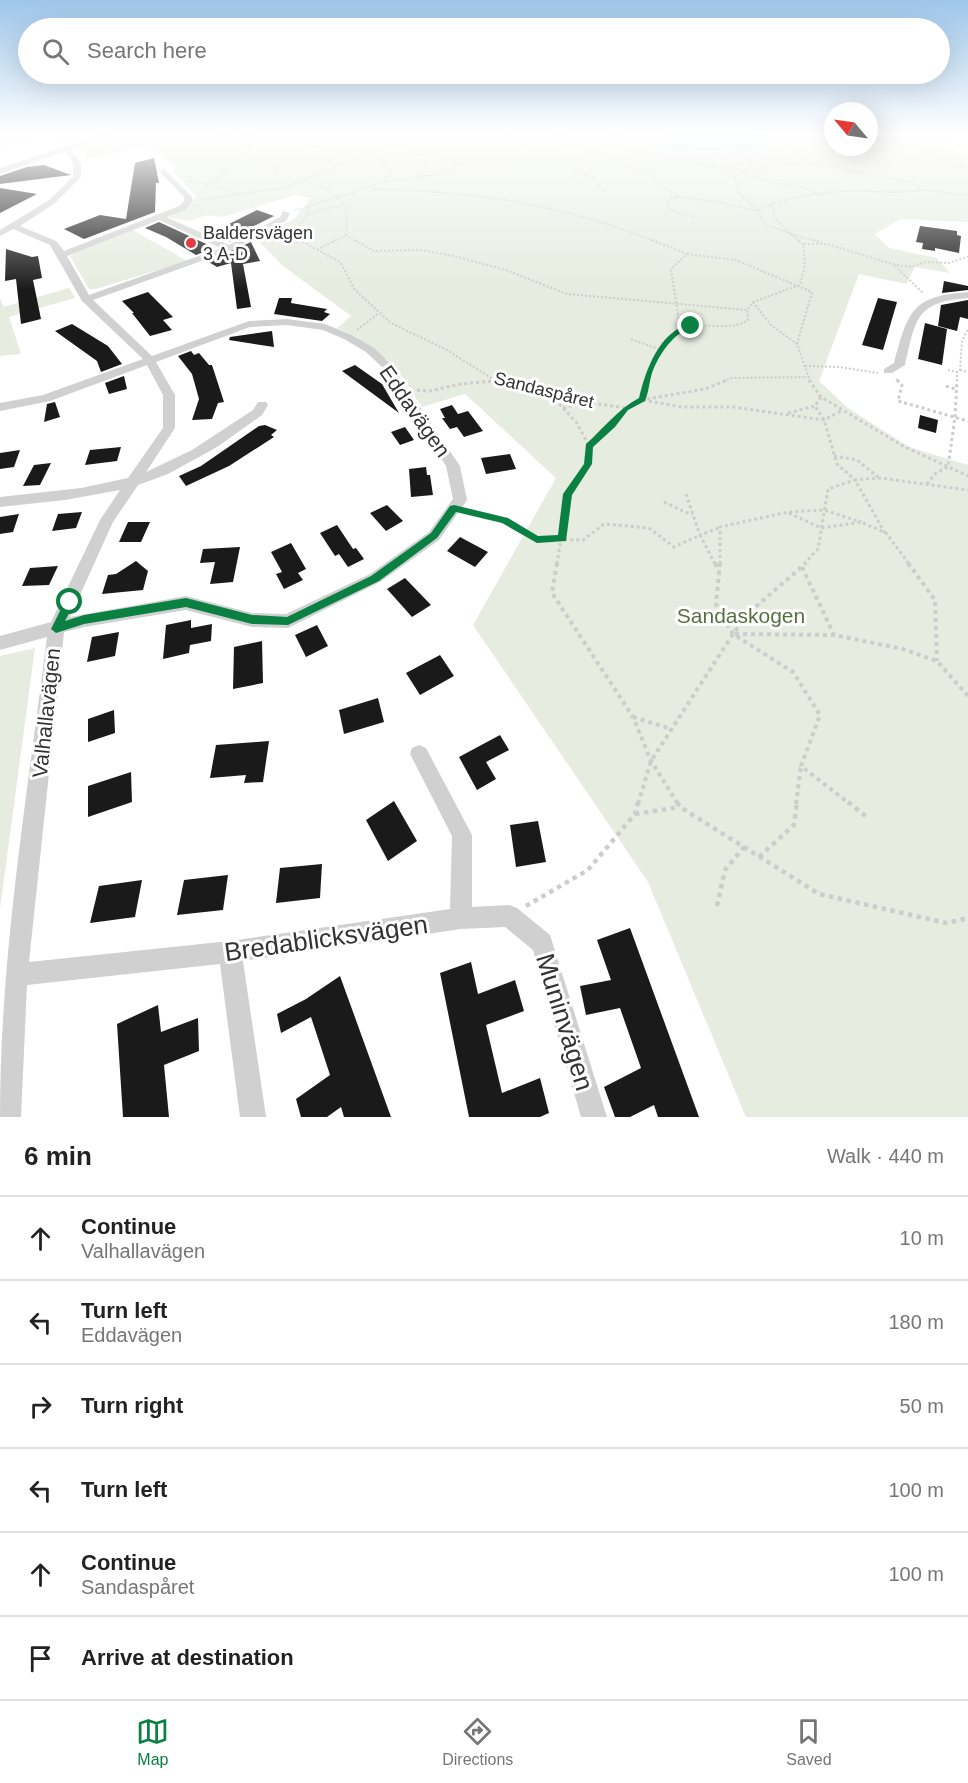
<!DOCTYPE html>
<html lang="en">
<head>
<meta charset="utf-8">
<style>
  :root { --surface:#fff; --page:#f2f2f2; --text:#222; --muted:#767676; --line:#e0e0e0; --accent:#0b8043 }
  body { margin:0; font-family:Arial,sans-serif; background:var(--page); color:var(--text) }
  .compass { position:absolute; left:824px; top:102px; width:54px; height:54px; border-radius:50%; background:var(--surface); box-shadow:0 6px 24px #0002; rotate:299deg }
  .stop { position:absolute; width:18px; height:18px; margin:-14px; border:4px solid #0b8043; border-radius:50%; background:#fff }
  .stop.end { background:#0b8043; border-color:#fff; box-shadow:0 2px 6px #0008 }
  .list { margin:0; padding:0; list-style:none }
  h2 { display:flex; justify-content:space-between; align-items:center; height:78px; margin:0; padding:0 24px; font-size:26px }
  h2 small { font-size:20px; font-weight:400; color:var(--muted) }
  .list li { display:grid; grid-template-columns:39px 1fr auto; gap:18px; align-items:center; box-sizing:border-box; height:84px; padding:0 24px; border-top:2px solid var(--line) }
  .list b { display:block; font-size:22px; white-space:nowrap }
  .list p { margin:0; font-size:20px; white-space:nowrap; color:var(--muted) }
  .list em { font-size:20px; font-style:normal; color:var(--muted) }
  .icon { flex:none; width:33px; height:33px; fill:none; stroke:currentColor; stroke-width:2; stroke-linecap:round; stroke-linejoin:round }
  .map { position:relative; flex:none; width:968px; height:1117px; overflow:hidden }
  .search { position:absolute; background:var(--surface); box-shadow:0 6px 24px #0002; left:18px; right:18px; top:18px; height:66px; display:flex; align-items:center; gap:15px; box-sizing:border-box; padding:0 21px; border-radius:33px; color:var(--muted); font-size:22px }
  .sheet { height:582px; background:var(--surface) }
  nav { display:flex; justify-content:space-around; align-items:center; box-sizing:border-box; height:84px; border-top:2px solid var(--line); background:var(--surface); font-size:16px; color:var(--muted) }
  nav a { display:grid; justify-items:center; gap:3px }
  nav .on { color:var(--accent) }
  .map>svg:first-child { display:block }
  .green { fill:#e6ecdf }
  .water { fill:#cfe2ee }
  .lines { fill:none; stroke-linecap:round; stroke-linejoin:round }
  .stream { stroke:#cfe2ee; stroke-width:2 }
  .building { fill:#1a1a1a }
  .path-far4 { stroke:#cdcdcd; stroke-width:1.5; stroke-dasharray:1.5 1.5; stroke-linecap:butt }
  .path-far3 { stroke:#cdcdcd; stroke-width:2; stroke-dasharray:2 2; stroke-linecap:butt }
  .path-far2 { stroke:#cdcdcd; stroke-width:3; stroke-dasharray:3 3; stroke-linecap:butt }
  .path-far1 { stroke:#cdcdcd; stroke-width:4; stroke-dasharray:4 4; stroke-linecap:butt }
  .path { stroke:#cdcdcd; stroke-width:4.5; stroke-dasharray:4.5 4.5; stroke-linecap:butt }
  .minor { fill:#d0d0d0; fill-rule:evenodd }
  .tertiary { fill:#d0d0d0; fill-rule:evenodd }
  .route { fill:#0b8043 }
  .poi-dot { fill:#e63946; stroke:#fff; stroke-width:2 }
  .labels { text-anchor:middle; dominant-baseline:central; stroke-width:6; stroke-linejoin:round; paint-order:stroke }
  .far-poi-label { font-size:18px; fill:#333; stroke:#fff; text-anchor:start }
  .far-street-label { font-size:18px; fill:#333; stroke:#fff }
  .street-label { font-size:21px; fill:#333; stroke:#fff }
  .park-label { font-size:21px; fill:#56703f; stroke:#fff }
  .near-street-label { font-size:26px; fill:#333; stroke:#fff }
</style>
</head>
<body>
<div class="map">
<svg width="968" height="1117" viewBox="0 0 968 1117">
  <rect width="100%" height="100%" fill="#fff"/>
  <g class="green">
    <polygon points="0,134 91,134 71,143 44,136 0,148"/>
    <polygon points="119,134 667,134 672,139 671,143 666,144 665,151 753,153 764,140 744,134 833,134 833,147 869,147 869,134 968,134 948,135 945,145 968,156 968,222 900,219 875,234 889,248 937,258 950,273 915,267 906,284 859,274 819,381 848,408 909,447 968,465 968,1117 746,1117 648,882 473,625 556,478 465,394 422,407 393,364 355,336 337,328 351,316 283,266 256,239 295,218 311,198 296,195 222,217 207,215 189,221 165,217 184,209 196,196 174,172 174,166 147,146 86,159 82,145"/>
    <polygon points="133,230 187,261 96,289 89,289 70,256 74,253"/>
    <polygon points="69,288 75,298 9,317 21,354 0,356 0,299 4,307"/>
    <polygon points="35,648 0,909 0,656"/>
  </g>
  <path class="water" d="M667 134H744L764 140 772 150C749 154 728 151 705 151 689 151 667 157 654 145L671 143V139Z"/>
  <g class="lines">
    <polyline class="stream" points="421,134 459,143"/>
  </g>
  <g class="building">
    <polygon points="154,158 159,183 156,183 155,212 84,239 64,229 100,215 126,219 135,163"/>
    <polygon points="44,165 71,175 0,184 0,176 27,167"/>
    <polygon points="0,188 37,194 0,213"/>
    <polygon points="257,210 274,216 232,237 237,238 229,242 209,234"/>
    <polygon points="159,222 215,248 196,255 166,237 145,228"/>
    <polygon points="920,226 957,231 957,235 961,236 959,253 935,248 935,251 922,249 923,243 916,242"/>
    <polygon points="251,242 260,261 243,264 251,307 237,309 231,263 217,267 207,261"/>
    <polygon points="6,249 32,257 38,256 42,278 33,280 41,319 21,324 16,279 5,281"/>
    <polygon points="944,281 968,286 968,290 942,293"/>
    <polygon points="148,292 173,317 163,320 172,330 150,336 132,313 134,313 122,301"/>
    <polygon points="279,298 292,298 291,303 327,309 324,312 330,314 322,321 274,314"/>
    <polygon points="878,298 897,302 883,350 862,345"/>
    <polygon points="968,300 968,319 960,317 957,331 938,326 941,305"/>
    <polygon points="925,323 947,329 942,365 918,359"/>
    <polygon points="72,324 108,346 122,364 101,372 97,361 55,331"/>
    <polygon points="272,331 274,347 229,340 230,337"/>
    <polygon points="191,351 194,355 199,353 209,365 212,365 224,402 218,403 212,419 192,420 199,399 192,374 178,356"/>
    <polygon points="355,365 382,384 399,413 342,371"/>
    <polygon points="124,376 127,389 109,394 105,383"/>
    <polygon points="55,402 60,417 44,422 47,404"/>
    <polygon points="452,405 458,414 468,411 483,431 464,437 457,427 450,429 442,418 445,418 440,409"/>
    <polygon points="920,415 938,420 936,433 918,428"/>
    <polygon points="265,425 277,430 271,435 274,437 229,466 186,486 179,476 201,466 259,426"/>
    <polygon points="405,427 414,440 400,445 391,432"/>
    <polygon points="121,447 117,461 85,465 90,450"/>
    <polygon points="20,450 14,467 0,469 0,453"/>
    <polygon points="510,454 516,469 486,474 481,458"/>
    <polygon points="51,463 40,485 23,486 34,465"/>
    <polygon points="426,467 427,475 430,475 433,495 411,497 409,469"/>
    <polygon points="387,505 403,521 386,531 370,513"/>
    <polygon points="82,512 76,528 52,531 58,514"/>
    <polygon points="19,514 13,532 0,534 0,517"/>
    <polygon points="128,522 150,522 141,542 119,542"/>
    <polygon points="337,525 353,549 356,548 364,559 348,567 339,554 335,556 320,533"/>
    <polygon points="460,537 488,552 475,567 447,551"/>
    <polygon points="291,543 306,569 298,573 303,580 284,589 276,574 282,572 271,552"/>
    <polygon points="240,547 233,582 210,584 215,562 200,563 203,549"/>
    <polygon points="136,561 148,571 143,590 102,594 108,575 116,574"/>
    <polygon points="58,566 49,585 22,586 30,568"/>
    <polygon points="405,578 431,605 412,617 387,589"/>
    <polygon points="191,620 191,628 212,624 211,641 190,645 189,653 163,659 166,625"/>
    <polygon points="317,625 328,646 306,657 295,635"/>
    <polygon points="119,632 115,656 87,662 92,637"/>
    <polygon points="262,641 263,683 233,689 234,647"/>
    <polygon points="440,655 454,676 420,695 406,673"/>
    <polygon points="378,698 384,722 344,734 339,710"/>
    <polygon points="114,710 115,733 88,742 88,719"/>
    <polygon points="500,735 509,750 486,762 496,779 477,790 459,757"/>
    <polygon points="269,741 263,782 244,783 246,775 210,778 216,745"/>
    <polygon points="131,772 132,802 88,817 88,786"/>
    <polygon points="394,801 417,841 388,861 366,820"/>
    <polygon points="538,821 546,862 516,867 510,825"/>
    <polygon points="322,864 320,898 276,903 280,868"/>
    <polygon points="228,875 223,910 177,915 184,880"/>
    <polygon points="142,880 135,917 90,923 99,886"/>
    <polygon points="630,928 699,1117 658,1117 654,1105 630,1117 615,1117 604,1087 641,1068 620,1008 586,1015 580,986 611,980 597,940"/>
    <polygon points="471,962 478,994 515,980 524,1011 486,1025 502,1093 540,1078 549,1113 540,1117 469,1117 440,973"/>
    <polygon points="340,976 391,1117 344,1117 341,1107 327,1117 301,1117 296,1099 330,1075 311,1017 281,1033 277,1014 306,999"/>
    <polygon points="158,1005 161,1032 198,1018 199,1051 164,1065 169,1117 123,1117 117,1024"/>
  </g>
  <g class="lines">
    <g class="path-far4">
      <polyline points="238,134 281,139 347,154 344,160"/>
      <polyline points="462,134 506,142 566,134"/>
      <polyline points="591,134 619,149"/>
      <polyline points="611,134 647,142 657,154"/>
      <path d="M772 134C786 154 800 159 824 162"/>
      <polyline points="869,135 968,169"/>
      <polyline points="506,142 534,148 560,148 565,134 588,151 650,175 678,197 714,201 757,211"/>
      <polyline points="826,143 833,146"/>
      <polyline points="835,147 849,152"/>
      <polyline points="560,148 582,147 592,136 601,134"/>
      <polyline points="399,152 437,156"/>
      <polyline points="86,155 147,142 188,144 204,138 233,134"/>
      <polyline points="243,156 276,169 277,174"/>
      <polyline points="381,160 399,153"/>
      <polyline points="730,165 753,163"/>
      <polyline points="712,166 735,177"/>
      <polyline points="746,172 778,165"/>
      <polyline points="420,177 427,162 423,154"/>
      <polyline points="573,177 579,172"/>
      <path d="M306 180C338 196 350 196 346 235"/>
      <polyline points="187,181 206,184"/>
      <polyline points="385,182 445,173 462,163"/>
      <path d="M372 189C475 192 560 203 656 242"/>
      <polyline points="920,190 968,195"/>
      <polyline points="604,192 594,178 579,172 580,167 588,159 588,151 621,150 709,165 728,165 759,180 802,187 823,196"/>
      <polyline points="237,193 206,184 220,179 231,160 243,156 251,147 237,142 248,135"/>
      <polyline points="678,197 670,199 667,207 678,213 696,217"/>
      <polyline points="199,200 282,188 352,160 378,155"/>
      <polyline points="773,202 774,217 791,234 819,242"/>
      <polyline points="295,210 308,207"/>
      <polyline points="756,210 739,193 735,177 755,163 827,165"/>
      <polyline points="307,215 342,205"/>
      <polyline points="271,237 284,242"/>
      <path d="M300 242 295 232 307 215 308 207C337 194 367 194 392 173L378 155 433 134"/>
      <polyline points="333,242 346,235 357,242"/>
      <path d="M800 242 791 234 765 224 757 211C783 196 828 191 858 191 879 191 900 194 920 190L919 186 910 182 847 170 824 162 828 153 845 147"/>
    </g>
    <g class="path-far3">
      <polyline points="280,240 288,243 299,242"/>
      <polyline points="299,240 340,262 355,290 391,323 447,350 496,381"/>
      <polyline points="355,240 374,251 420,250 454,256 506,270 567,294 747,310"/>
      <polyline points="652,240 687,254 671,269 680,328"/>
      <polyline points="813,240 824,243"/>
      <polyline points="804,244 827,244 892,264 911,267 925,262 948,263 968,257"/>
      <polyline points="317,250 336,240"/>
      <polyline points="687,254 736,260 812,292 797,344 810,381"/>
      <polyline points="895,266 924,294"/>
      <polyline points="753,302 771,325 797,344"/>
      <polyline points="357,330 379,313"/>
      <polyline points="631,339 661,350"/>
      <polyline points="805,366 839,367 878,373"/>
      <polyline points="948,370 957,372"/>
      <polyline points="960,370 968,372"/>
      <polyline points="896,379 898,381"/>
      <polyline points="489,381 493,381"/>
      <path d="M647 381C660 338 670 324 716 326 728 326 738 327 748 320L747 310 753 302 800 285 805 266 803 244 798 240"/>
      <polyline points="723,381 731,378 807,377"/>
      <polyline points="957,381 957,372 960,370 962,341 968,329"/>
    </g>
    <g class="path-far2">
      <polyline points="493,380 585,402 626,408 643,400 648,380"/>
      <polyline points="809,380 821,397 903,446 968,476"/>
      <polyline points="897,380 902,385 898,401 968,421"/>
      <polyline points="946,386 955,389"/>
      <polyline points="417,390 430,391 460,384 493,381"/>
      <polyline points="551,395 577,423 589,446 588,464 568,494 557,564"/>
      <polyline points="647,399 705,389 727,380"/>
      <polyline points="643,400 682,407 733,407 824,420 843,410"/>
      <polyline points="563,408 582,403"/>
      <polyline points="788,413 815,406"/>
      <polyline points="589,445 612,425 626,408"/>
      <polyline points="834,456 857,460 878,477"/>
      <polyline points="927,484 936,473 948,467 955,417 957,380"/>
      <polyline points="686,494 700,535 719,528"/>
      <polyline points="664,502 692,515"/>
      <polyline points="468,512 504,521 537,539 583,540 604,524 649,528 674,547 700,535 715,564"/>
      <polyline points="789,513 821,528 861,522 886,533 909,564"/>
      <polyline points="885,533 855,480 880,478 968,490"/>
      <polyline points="720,564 720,527 788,512 824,510 861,522"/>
      <polyline points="804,564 818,549 828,489 855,480 837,464 824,420 815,406 821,397"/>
    </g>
    <g class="path-far1">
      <polyline points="557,563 552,593 633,717 651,761 678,804"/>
      <polyline points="715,563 719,571"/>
      <polyline points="720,563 716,604 733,634 793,672 820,715 801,766 850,804"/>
      <polyline points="908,563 935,600 937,661"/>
      <polyline points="802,567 834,635"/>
      <polyline points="735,634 834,635 903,649 937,661 968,696"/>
      <polyline points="633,717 671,729"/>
      <polyline points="638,804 651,761 733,634 752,610 806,563"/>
      <polyline points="796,804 801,766"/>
    </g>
    <g class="path">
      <polyline points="677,802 680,807 819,894 946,923 968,918"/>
      <polyline points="848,802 868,818"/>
      <polyline points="635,814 680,807"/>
      <polyline points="759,857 794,825 797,802"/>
      <polyline points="526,906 588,870 635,814 638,802"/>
      <polyline points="717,906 725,870 744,847"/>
    </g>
    <g class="minor">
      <path d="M67 146 81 163V177L55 203 20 226 56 241 64 251 179 206 184 201V197L160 172 163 168 192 197V202L185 210 166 217 229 245 280 217 283 211 290 213 286 221 232 250 93 300 152 356 249 321 287 319 325 324 352 335 374 348 391 364 460 466 467 500 439 540 380 582 288 628 252 627 186 610 84 627 64 632 29 962 230 941 450 909 452 836 410 754 412 748 419 745 426 748 472 835V907L509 905 517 908 550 935 607 1117H581L533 950 505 927 461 929 243 961 266 1117H240L220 964 27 985 21 1117H0C0 956 27 797 47 637L0 650V636L51 622 100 520 120 490 65 500 0 507V497L81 488 128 478 163 428V395L147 365 50 401 0 411V403L43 395 143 359 82 301 50 245 13 229 0 236V230L49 200 73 177V163L64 148ZM159 220 221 248 89 295 67 256ZM287 325 323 330 344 339 366 352 383 368 446 466 453 499 429 532 370 574 286 614 252 613 186 596 70 617 113 522 138 485 168 474 217 447 262 415 268 405 266 402H258L253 410 192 450 146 472 175 428V395L156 362 250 327Z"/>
      <path d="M968 292V298C915 302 916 319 905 365L892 373H884V369L894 363C908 312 911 296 968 292Z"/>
    </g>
    <polygon class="tertiary" points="104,134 117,134 0,174 0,168"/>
  </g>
  <linearGradient id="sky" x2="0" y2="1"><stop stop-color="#9ec6ea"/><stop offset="0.46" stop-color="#fff"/><stop offset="1" stop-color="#fff" stop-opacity="0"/></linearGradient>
  <rect width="968" height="290" fill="url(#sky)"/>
  <path class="route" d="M691 323 693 327C674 332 659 354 652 373 649 382 649 392 645 401L628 410 615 427 593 447 592 464 572 495 566 541 537 543 502 523 456 512 437 538 379 581 288 625 252 624 186 607 84 624 56 633 51 629 66 599 70 597 75 602 65 621 84 615 186 598 252 615 287 617 371 576 431 533 450 506 454 505 508 518 538 536 558 535 563 494 584 464 586 444C604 428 618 409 639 398 646 369 659 332 691 323Z"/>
  <circle class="poi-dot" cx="191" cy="243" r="6"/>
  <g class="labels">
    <g class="far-poi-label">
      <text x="203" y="233">Baldersvägen<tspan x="203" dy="21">3 A-D</tspan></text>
    </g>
    <g class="far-street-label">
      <text transform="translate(544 390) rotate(14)">Sandaspåret</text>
    </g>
    <g class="street-label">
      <text transform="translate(415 411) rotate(55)">Eddavägen</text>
      <text transform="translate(46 713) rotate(-84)">Valhallavägen</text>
    </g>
    <g class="park-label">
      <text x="741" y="615">Sandaskogen</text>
    </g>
    <g class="near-street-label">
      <text transform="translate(326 938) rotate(-8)">Bredablicksvägen</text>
      <text transform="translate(565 1022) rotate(73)">Muninvägen</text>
    </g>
  </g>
</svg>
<svg class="compass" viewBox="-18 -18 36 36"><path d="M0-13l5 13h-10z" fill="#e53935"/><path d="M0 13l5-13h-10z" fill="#767676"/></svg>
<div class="stop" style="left:70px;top:602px"></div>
<div class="stop end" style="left:691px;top:326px"></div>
<div class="search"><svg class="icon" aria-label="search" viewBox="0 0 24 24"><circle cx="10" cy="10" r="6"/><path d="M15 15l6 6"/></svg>Search here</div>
</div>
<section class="sheet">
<h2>6 min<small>Walk · 440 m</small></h2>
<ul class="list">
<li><svg class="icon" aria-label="ahead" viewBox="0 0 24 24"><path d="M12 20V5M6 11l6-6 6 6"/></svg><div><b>Continue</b><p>Valhallavägen</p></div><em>10 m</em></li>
<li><svg class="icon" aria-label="left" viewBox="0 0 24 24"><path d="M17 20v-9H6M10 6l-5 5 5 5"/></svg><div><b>Turn left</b><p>Eddavägen</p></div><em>180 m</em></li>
<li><svg class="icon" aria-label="right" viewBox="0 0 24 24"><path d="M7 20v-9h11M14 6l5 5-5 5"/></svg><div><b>Turn right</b></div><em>50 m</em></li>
<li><svg class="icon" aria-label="left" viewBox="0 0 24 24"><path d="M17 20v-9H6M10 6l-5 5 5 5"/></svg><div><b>Turn left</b></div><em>100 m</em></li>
<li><svg class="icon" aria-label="ahead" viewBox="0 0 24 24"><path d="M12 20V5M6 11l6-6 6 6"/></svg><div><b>Continue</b><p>Sandaspåret</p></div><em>100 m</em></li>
<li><svg class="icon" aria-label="arrive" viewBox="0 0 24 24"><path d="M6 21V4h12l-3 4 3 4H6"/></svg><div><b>Arrive at destination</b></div></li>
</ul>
</section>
<nav>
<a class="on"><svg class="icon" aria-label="map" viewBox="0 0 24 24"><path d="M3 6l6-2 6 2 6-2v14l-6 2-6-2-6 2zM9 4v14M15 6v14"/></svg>Map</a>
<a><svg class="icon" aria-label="directions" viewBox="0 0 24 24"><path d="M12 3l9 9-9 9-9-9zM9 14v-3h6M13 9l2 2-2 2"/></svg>Directions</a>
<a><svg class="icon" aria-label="saved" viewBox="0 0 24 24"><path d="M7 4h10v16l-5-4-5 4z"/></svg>Saved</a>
</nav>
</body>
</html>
